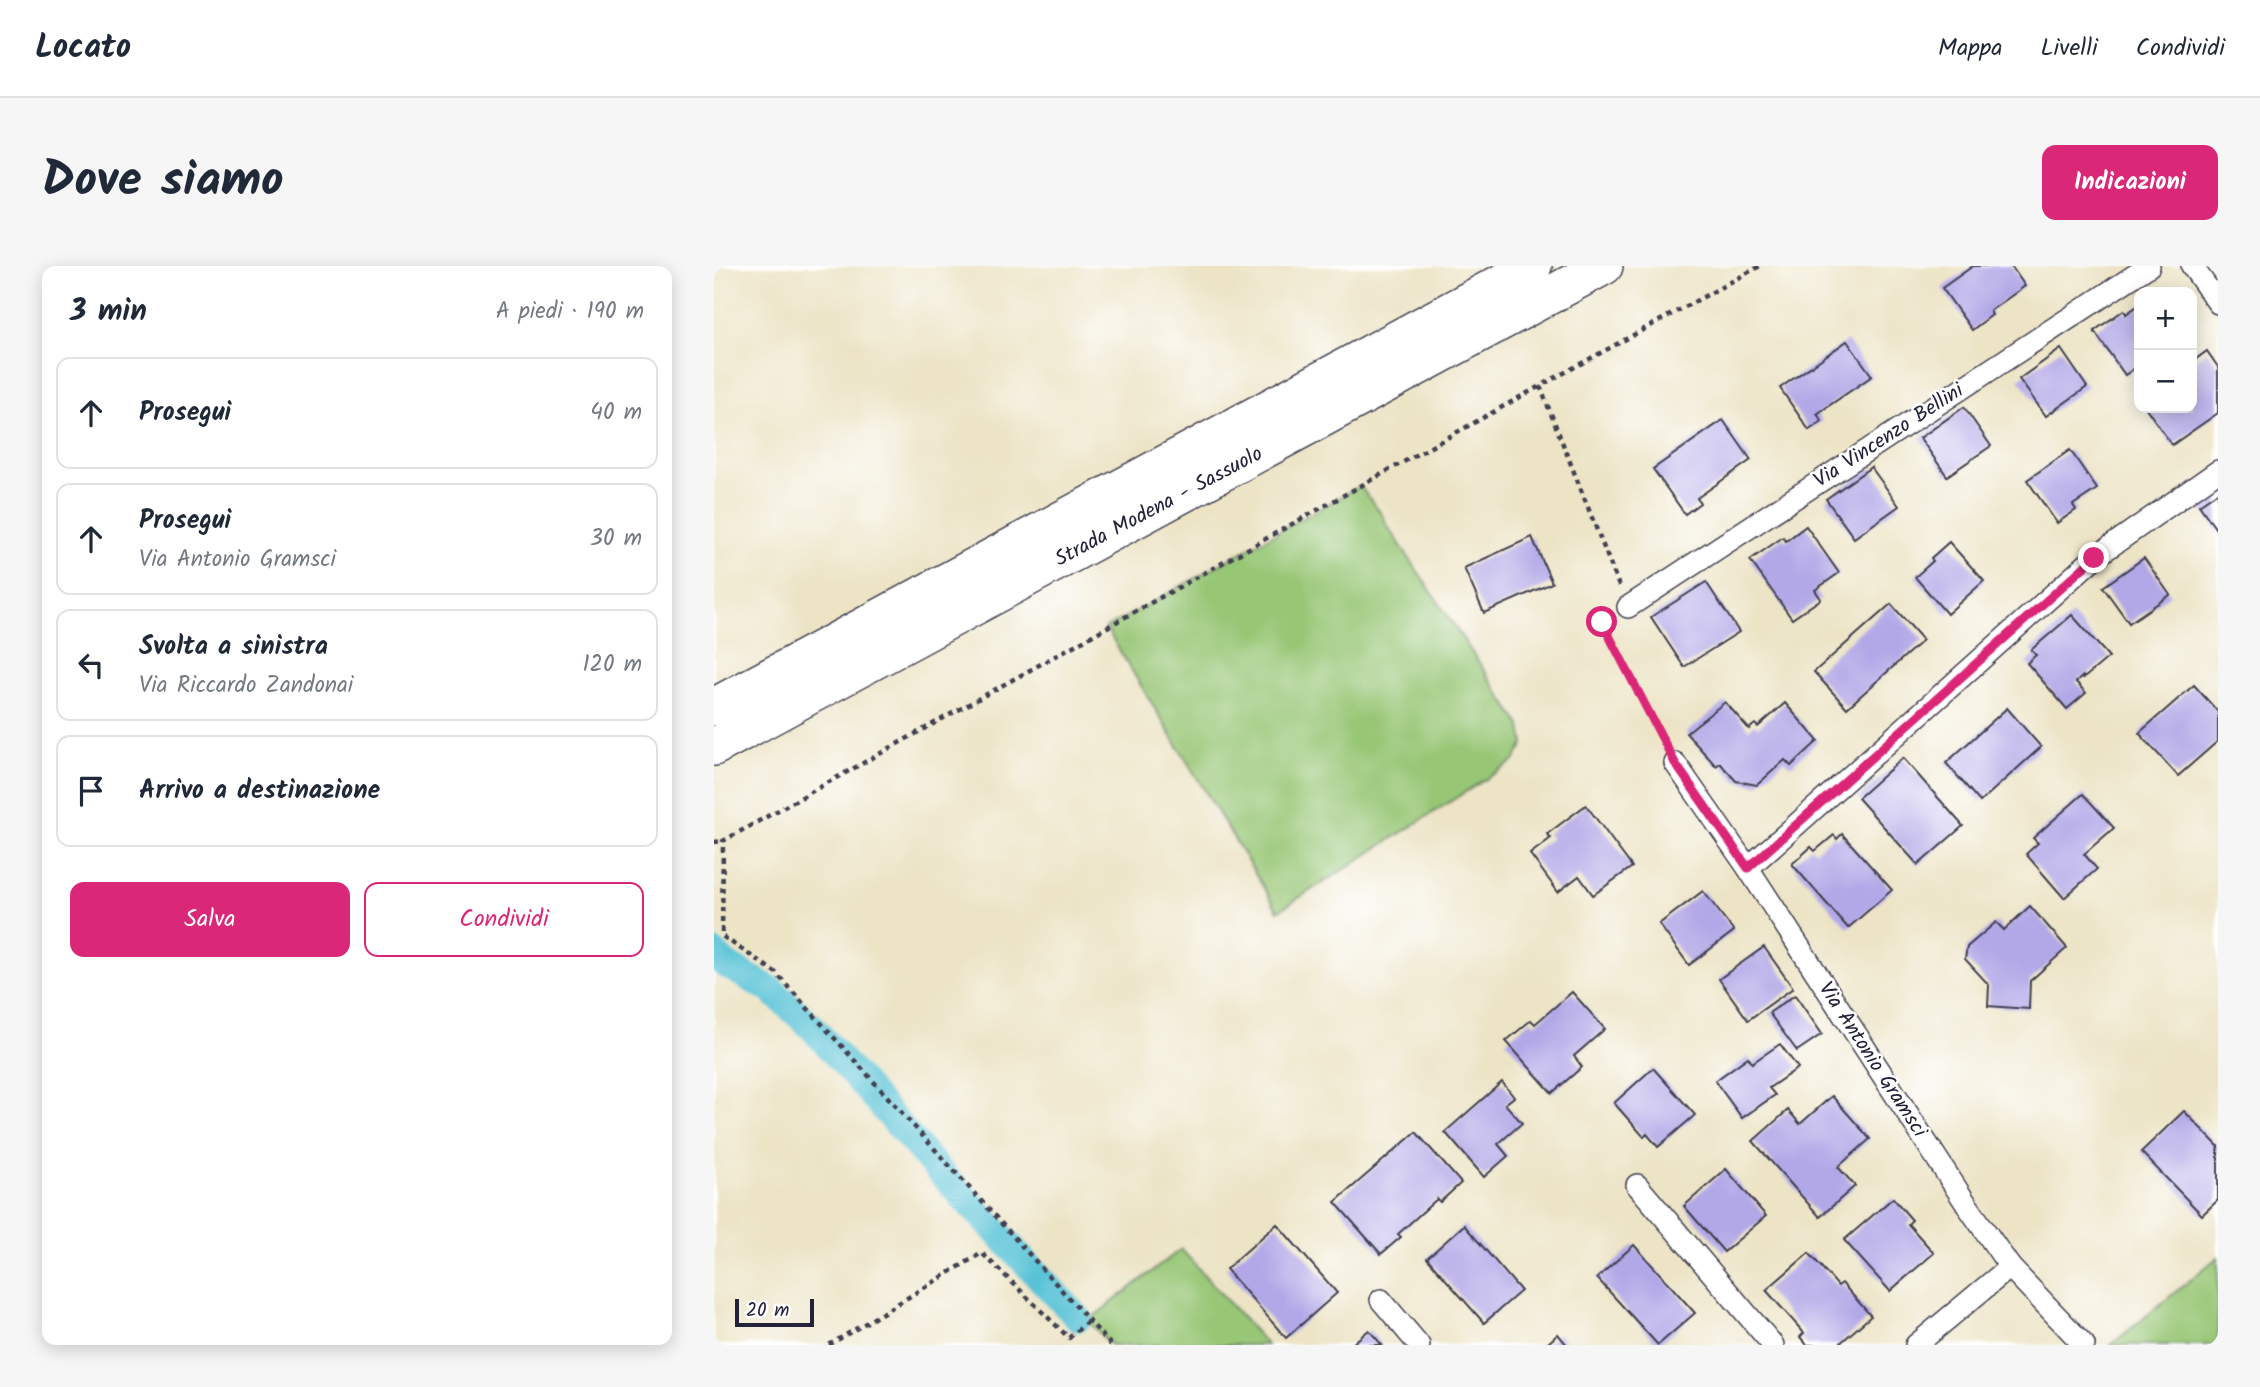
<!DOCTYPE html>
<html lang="it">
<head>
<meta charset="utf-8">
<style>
  :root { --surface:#fff; --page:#f6f6f7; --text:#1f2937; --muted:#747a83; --line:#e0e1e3; --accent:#db2777 }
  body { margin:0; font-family:Kalam,sans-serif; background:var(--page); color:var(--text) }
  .controls { position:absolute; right:21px; top:21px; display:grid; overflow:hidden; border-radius:14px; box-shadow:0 4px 18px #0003 }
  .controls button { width:63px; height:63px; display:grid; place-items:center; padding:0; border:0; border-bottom:2px solid var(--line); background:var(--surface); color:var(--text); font:35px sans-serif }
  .scale { position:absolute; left:21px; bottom:18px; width:79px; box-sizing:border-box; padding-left:7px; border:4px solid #22223b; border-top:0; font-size:19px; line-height:24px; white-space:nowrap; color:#22223b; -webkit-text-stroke:5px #fff; paint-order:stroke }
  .stop { position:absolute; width:21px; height:21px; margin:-16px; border:5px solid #db2777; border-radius:50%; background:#fff }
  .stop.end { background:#db2777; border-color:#fff; box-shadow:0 2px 7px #0008 }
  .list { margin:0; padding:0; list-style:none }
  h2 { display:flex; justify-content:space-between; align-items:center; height:91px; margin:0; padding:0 28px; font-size:30px }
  h2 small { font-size:23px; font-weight:400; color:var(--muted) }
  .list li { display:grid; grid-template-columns:46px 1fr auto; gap:21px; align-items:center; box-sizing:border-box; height:112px; margin:0 14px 14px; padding:0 14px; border:2px solid var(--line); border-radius:14px }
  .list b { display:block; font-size:26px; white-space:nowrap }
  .list p { margin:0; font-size:23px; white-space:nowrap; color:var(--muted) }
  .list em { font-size:23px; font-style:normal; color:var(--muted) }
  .actions { display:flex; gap:14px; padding:21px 28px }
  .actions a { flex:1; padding:16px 0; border:2px solid var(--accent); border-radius:14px; text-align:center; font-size:24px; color:var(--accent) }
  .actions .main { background:var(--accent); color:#fff }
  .icon { flex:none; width:38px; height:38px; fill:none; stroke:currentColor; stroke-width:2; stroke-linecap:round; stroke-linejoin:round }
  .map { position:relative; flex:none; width:1504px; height:1079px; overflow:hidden; border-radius:14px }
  header { display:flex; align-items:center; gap:42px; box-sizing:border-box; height:98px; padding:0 35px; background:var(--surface); border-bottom:2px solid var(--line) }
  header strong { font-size:33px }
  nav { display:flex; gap:38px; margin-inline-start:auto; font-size:24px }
  .intro { display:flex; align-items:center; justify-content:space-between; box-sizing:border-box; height:168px; padding:0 42px }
  h1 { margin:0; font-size:49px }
  .button { padding:18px 32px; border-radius:14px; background:var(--accent); color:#fff; font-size:24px; font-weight:700 }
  main { display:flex; gap:42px; padding:0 42px }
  aside { flex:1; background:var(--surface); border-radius:14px; box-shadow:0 4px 18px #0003 }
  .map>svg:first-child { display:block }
  .green { fill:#97c675; stroke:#5c7458; stroke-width:2 }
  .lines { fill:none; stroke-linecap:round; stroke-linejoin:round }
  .canal { stroke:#59c2d6; stroke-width:28 }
  .building { fill:#b2a8e7 }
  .minor-casing { stroke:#403f50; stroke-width:24 }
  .trunk-casing { stroke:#403f50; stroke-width:40 }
  .path { stroke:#403f50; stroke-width:4.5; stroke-dasharray:5 5; stroke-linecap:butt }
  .minor { stroke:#fff; stroke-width:21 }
  .trunk { stroke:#fff; stroke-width:37 }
  .route { stroke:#db2777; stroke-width:9 }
  .labels { text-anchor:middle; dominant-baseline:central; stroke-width:5; stroke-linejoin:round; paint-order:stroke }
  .street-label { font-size:21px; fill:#22223b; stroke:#fff }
</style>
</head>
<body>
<header>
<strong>Locato</strong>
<nav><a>Mappa</a><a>Livelli</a><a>Condividi</a></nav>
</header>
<div class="intro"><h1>Dove siamo</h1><a class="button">Indicazioni</a></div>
<main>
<aside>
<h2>3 min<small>A piedi · 190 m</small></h2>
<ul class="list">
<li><svg class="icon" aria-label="ahead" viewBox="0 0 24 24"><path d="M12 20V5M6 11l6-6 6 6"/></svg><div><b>Prosegui</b></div><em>40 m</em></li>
<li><svg class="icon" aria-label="ahead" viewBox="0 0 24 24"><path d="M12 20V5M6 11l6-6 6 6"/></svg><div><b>Prosegui</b><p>Via Antonio Gramsci</p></div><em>30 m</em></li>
<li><svg class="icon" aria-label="left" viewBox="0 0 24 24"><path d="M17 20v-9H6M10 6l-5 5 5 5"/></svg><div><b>Svolta a sinistra</b><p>Via Riccardo Zandonai</p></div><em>120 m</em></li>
<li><svg class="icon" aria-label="arrive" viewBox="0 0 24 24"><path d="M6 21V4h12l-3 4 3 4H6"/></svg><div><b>Arrivo a destinazione</b></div></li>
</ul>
<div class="actions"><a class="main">Salva</a><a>Condividi</a></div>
</aside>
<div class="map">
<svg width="1504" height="1079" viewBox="0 0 1504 1079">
  <rect width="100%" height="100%" fill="#fff"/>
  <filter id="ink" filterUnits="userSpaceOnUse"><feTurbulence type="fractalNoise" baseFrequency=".0143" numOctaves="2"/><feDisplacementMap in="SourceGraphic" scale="14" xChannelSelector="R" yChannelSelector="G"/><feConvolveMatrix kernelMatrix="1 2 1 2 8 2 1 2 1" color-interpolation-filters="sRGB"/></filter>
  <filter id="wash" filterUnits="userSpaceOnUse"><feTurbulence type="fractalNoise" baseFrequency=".00686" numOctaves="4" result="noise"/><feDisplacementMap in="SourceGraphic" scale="28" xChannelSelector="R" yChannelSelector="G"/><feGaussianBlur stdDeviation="1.57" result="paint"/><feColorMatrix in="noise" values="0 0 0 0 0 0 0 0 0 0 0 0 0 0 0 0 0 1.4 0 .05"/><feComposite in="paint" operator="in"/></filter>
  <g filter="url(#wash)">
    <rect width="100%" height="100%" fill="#ede4c6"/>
    <g class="green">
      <polygon points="646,220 669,250 673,259 807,460 810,478 800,495 564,645 392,362"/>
      <polygon points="467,983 553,1079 397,1079 374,1055"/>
      <polygon points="1504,991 1504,1079 1397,1079"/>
    </g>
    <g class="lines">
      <polyline class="canal" points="0,687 11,698 57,724 98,761 223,903 364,1052"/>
    </g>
    <g id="blocks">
      <g class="building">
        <polygon points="1259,0 1297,0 1311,20 1276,45 1278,49 1258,64 1228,22"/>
        <polygon points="1425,39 1425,71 1420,76 1425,83 1425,99 1411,109 1380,65 1410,44 1412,48"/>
        <polygon points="1133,75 1158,110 1103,148 1108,155 1095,164 1066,122"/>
        <polygon points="1347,83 1373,121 1332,150 1305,113"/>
        <polygon points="1493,85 1504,101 1504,147 1458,179 1432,142 1478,142 1478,96"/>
        <polygon points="1250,141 1277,180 1233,210 1206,172"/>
        <polygon points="1009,154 1037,194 983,232 986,237 971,248 939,203"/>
        <polygon points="1356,184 1383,223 1359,239 1362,244 1343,257 1313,214"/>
        <polygon points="1157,201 1185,240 1140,272 1112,233"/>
        <polygon points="1504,226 1504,266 1485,239"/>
        <polygon points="1092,260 1125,307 1101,324 1107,333 1078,353 1036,294 1069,271 1072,275"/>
        <polygon points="818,271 838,317 770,347 750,302"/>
        <polygon points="1235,276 1270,315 1233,348 1201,311 1219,295 1217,292"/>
        <polygon points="1430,292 1456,329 1415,357 1389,321"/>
        <polygon points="992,316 1025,366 970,401 937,351"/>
        <polygon points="1177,338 1209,374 1133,442 1100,406"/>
        <polygon points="1358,349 1395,391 1370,412 1369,410 1362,416 1372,427 1353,443 1313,397 1322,389 1317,384"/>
        <polygon points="1480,419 1504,446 1504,475 1464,510 1425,467"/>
        <polygon points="1011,436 1035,463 1041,458 1044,461 1071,437 1104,475 1077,500 1071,494 1043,519 1022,515 1006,497 1002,500 972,467"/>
        <polygon points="1293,442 1327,481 1266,536 1232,497"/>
        <polygon points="1189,492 1249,560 1204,599 1144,532"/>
        <polygon points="1369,528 1400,562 1370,588 1383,603 1350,632 1312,588 1324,577 1319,572"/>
        <polygon points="872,539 918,601 879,629 865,610 844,626 816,588 837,572 833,568"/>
        <polygon points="1128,568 1178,624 1134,662 1078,598 1097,581 1101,585 1120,569 1123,573"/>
        <polygon points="989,625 1020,665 975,699 945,658"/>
        <polygon points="1316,640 1353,682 1316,715 1315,743 1274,740 1275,719 1251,693 1253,681 1282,656 1290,664"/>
        <polygon points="1050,681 1079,722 1034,754 1005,713"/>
        <polygon points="858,726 891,763 860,790 868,801 838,827 792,775 817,754 821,758"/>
        <polygon points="1081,729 1108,768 1083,785 1055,747"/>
        <polygon points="1066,778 1084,802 1055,822 1061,829 1028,852 1001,815 1034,791 1038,797"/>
        <polygon points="939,802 981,849 944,881 933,868 930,871 900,837"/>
        <polygon points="788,816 800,831 791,838 808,857 784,878 794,890 770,911 731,866"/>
        <polygon points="1118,830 1156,873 1124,901 1141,920 1106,951 1039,875 1074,844 1086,858"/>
        <polygon points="1470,845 1504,880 1504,934 1488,949 1427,886"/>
        <polygon points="702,866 747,917 726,936 723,933 684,968 687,971 667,988 621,936"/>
        <polygon points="1012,903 1052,950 1010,986 970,940"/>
        <polygon points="1179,932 1198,954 1194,958 1220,987 1176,1025 1130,974"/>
        <polygon points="563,958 623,1027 572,1072 512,1003"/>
        <polygon points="750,959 807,1025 770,1057 713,992"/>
        <polygon points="920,979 981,1047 944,1079 883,1012"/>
        <polygon points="1095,987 1124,1020 1128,1017 1157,1050 1124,1079 1093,1079 1086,1071 1090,1067 1052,1024"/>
        <polygon points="655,1064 668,1079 637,1079"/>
        <polygon points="844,1068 853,1079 832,1079"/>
      </g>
    </g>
  </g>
  <g filter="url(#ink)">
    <use href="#blocks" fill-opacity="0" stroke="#403f50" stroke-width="2"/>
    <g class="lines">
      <g class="minor-casing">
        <g id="minor">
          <polyline points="1478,0 1504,37"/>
          <polyline points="914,341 1435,0"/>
          <polyline points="961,497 1034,602 1253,939 1296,1001 1370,1079"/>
          <polyline points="1034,602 1380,292 1504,205"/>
          <polyline points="923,919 1059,1079"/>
          <polyline points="667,1034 705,1079"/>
          <polyline points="1202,1079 1296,1001"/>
        </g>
      </g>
      <g class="trunk-casing">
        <g id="trunk">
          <polyline points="0,441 819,0"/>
          <polyline points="0,481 890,0"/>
        </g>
      </g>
      <g class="path">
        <polyline points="905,320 826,120 1046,0"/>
        <polyline points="895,352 888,356 951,478"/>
        <polyline points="0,576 9,575"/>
        <polyline points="115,1079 268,987 355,1072 374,1055"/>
        <polyline points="397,1079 61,706 8,670 9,575 826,120"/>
      </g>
      <use href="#minor" class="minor"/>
      <use href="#trunk" class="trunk"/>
    </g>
  </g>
  <g class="lines" filter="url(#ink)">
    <polyline class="route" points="888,356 961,497 1034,602 1380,292"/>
  </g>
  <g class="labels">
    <g class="street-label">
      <text transform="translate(1175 170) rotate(-33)">Via Vincenzo Bellini</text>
      <text transform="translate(445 241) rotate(-28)">Strada Modena - Sassuolo</text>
      <text transform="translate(1158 794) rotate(57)">Via Antonio Gramsci</text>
    </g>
  </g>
</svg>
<div class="controls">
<button>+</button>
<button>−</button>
</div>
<div class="scale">20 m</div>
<div class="stop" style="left:888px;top:356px"></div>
<div class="stop end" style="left:1380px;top:292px"></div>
</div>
</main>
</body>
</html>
